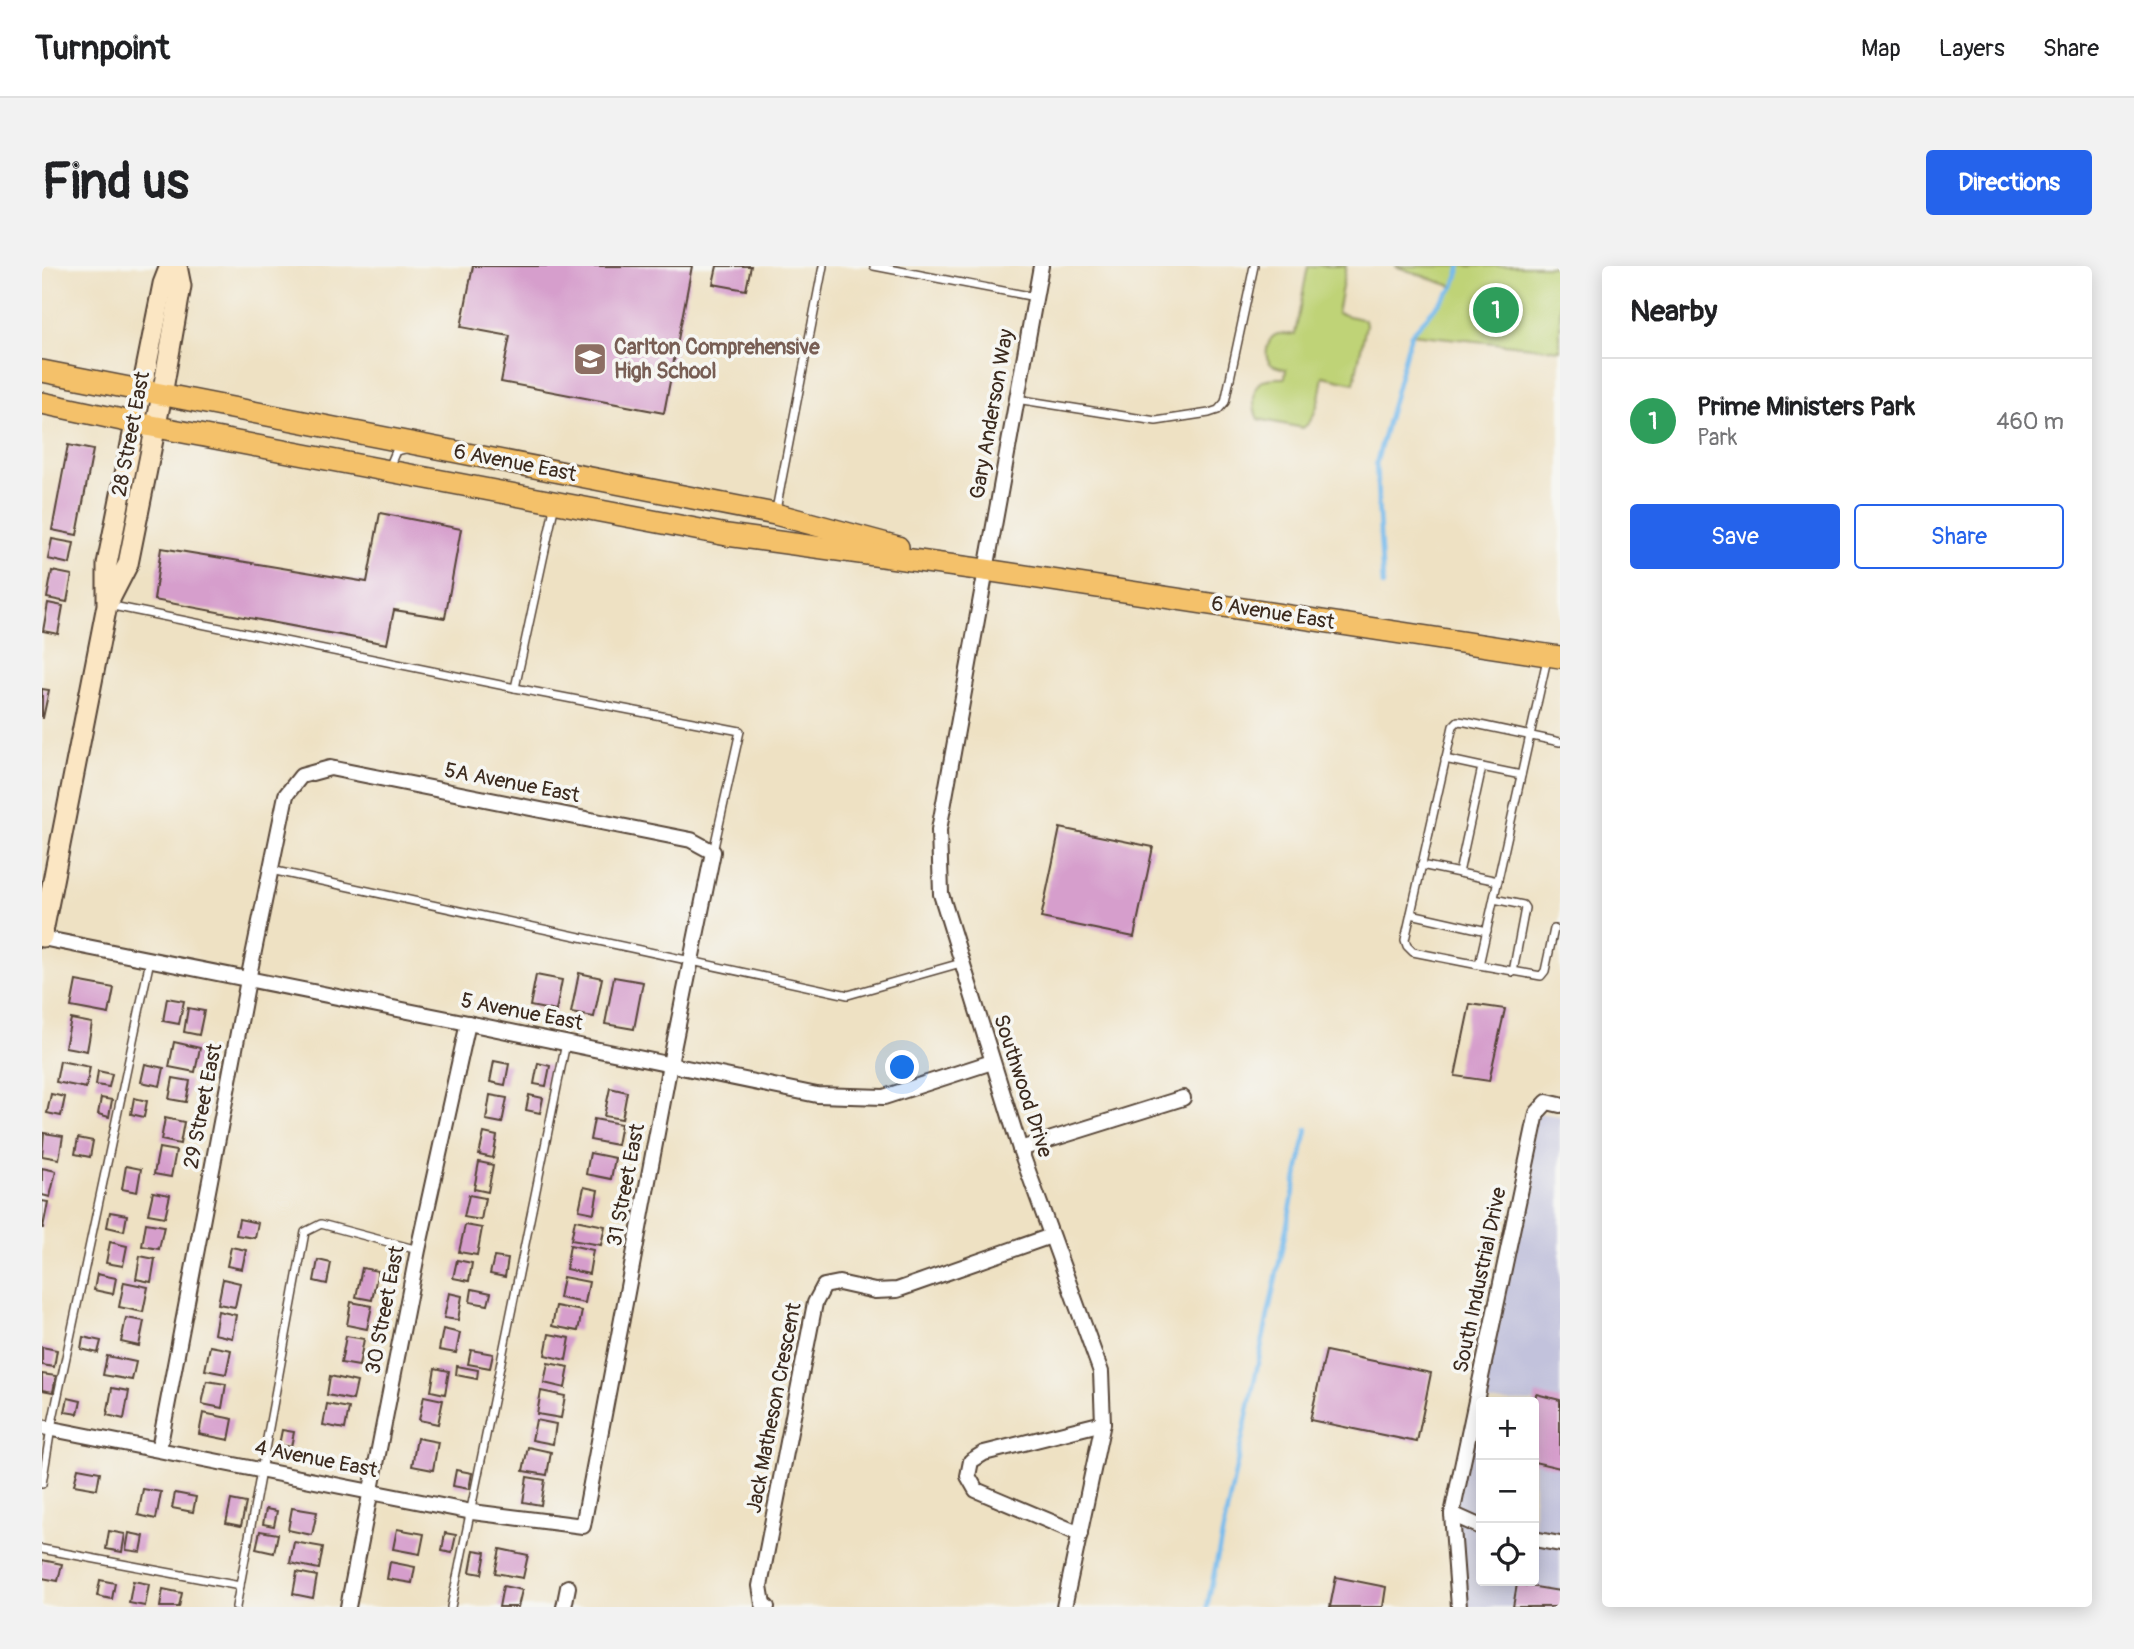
<!DOCTYPE html>
<html lang="en">
<head>
<meta charset="utf-8">
<style>
  :root { --surface:#fff; --page:#f2f2f2; --text:#202124; --muted:#757577; --line:#e0e0e0; --accent:#2563eb }
  body { margin:0; font-family:Pangolin,sans-serif; background:var(--page); color:var(--text) }
  .controls { position:absolute; right:21px; bottom:21px; display:grid; overflow:hidden; border-radius:7px; box-shadow:0 4px 18px #0003 }
  .controls button { width:63px; height:63px; display:grid; place-items:center; padding:0; border:0; border-bottom:2px solid var(--line); background:var(--surface); color:var(--text); font:35px sans-serif }
  .you { position:absolute; left:861px; top:802px; width:24px; height:24px; margin:-18px; border:5px solid #fff; border-radius:50%; background:#1a73e8; box-shadow:0 0 0 10px #1a73e833 }
  .badge { display:grid; place-items:center; width:46px; height:46px; border-radius:50%; background:var(--accent); color:#fff; font-size:23px; font-weight:700 }
  .pin { position:absolute; translate:-50% -50%; border:4px solid #fff; box-shadow:0 2px 7px #0006 }
  .list { margin:0; padding:0; list-style:none }
  h2 { display:flex; justify-content:space-between; align-items:center; height:91px; margin:0; padding:0 28px; font-size:30px }
  h2 small { font-size:23px; font-weight:400; color:var(--muted) }
  .list li { display:grid; grid-template-columns:46px 1fr auto; gap:21px; align-items:center; box-sizing:border-box; height:126px; padding:0 28px; border-top:2px solid var(--line) }
  .list b { display:block; font-size:26px; white-space:nowrap }
  .list p { margin:0; font-size:23px; white-space:nowrap; color:var(--muted) }
  .list em { font-size:23px; font-style:normal; color:var(--muted) }
  .actions { display:flex; gap:14px; padding:21px 28px }
  .actions a { flex:1; padding:16px 0; border:2px solid var(--accent); border-radius:7px; text-align:center; font-size:24px; color:var(--accent) }
  .actions .main { background:var(--accent); color:#fff }
  .icon { flex:none; width:38px; height:38px; fill:none; stroke:currentColor; stroke-width:2; stroke-linecap:round; stroke-linejoin:round }
  .map { position:relative; flex:none; width:1518px; height:1341px; overflow:hidden; border-radius:7px }
  header { display:flex; align-items:center; gap:42px; box-sizing:border-box; height:98px; padding:0 35px; background:var(--surface); border-bottom:2px solid var(--line) }
  header strong { font-size:33px }
  nav { display:flex; gap:38px; margin-inline-start:auto; font-size:24px }
  .intro { display:flex; align-items:center; justify-content:space-between; box-sizing:border-box; height:168px; padding:0 42px }
  h1 { margin:0; font-size:49px }
  .button { padding:18px 32px; border-radius:7px; background:var(--accent); color:#fff; font-size:24px; font-weight:700 }
  main { display:flex; gap:42px; padding:0 42px }
  aside { flex:1; background:var(--surface); border-radius:7px; box-shadow:0 4px 18px #0003 }
  .map>svg:first-child { display:block }
  .industrial { fill:#c2c2dc; fill-rule:evenodd }
  .green { fill:#bfd377; stroke:#7d7e4a; stroke-width:2 }
  .lines { fill:none; stroke-linecap:round; stroke-linejoin:round }
  .stream { stroke:#76bbed; stroke-width:4.5 }
  .building { fill:#d69ecc }
  .lane-casing { stroke:#564537; stroke-width:10 }
  .street-casing { stroke:#564537; stroke-width:18 }
  .secondary-casing { stroke:#564537; stroke-width:23 }
  .primary-casing { stroke:#564537; stroke-width:24 }
  .lane { stroke:#fff; stroke-width:7 }
  .street { stroke:#fff; stroke-width:14 }
  .secondary { stroke:#fbe6c3; stroke-width:19 }
  .primary { stroke:#f4c16a; stroke-width:21 }
  .labels { text-anchor:middle; dominant-baseline:central; stroke-width:7; stroke-linejoin:round; paint-order:stroke }
  .education-label { font-size:21px; font-weight:bold; fill:#785e54; stroke:#f6f6f2; text-anchor:start }
  .street-label { font-size:21px; fill:#3b2a1e; stroke:#f6f6f2 }
</style>
</head>
<body>
<header>
<strong>Turnpoint</strong>
<nav><a>Map</a><a>Layers</a><a>Share</a></nav>
</header>
<div class="intro"><h1>Find us</h1><a class="button">Directions</a></div>
<main>
<div class="map">
<svg width="1518" height="1341" viewBox="0 0 1518 1341">
  <rect width="100%" height="100%" fill="#f6f6f2"/>
  <filter id="ink" filterUnits="userSpaceOnUse"><feTurbulence type="fractalNoise" baseFrequency=".0143" numOctaves="2"/><feDisplacementMap in="SourceGraphic" scale="14" xChannelSelector="R" yChannelSelector="G"/><feConvolveMatrix kernelMatrix="1 2 1 2 8 2 1 2 1" color-interpolation-filters="sRGB"/></filter>
  <filter id="wash" filterUnits="userSpaceOnUse"><feTurbulence type="fractalNoise" baseFrequency=".00686" numOctaves="4" result="noise"/><feDisplacementMap in="SourceGraphic" scale="28" xChannelSelector="R" yChannelSelector="G"/><feGaussianBlur stdDeviation="1.57" result="paint"/><feColorMatrix in="noise" values="0 0 0 0 0 0 0 0 0 0 0 0 0 0 0 0 0 1.4 0 .05"/><feComposite in="paint" operator="in"/></filter>
  <g filter="url(#wash)">
    <rect width="100%" height="100%" fill="#eee1c3"/>
    <path class="industrial" d="M1495 847 1518 850V1341H1417L1410 1248ZM1439 1136H1492V1315H1439Z"/>
    <g class="green">
      <path d="M1266 0H1304L1295 47 1323 54 1324 59 1312 117 1281 110C1278 127 1276 152 1261 162L1216 153C1211 143 1209 121 1220 115 1226 111 1236 112 1243 112L1244 103C1238 102 1231 101 1228 97 1221 89 1226 70 1236 68 1241 67 1247 69 1253 68Z"/>
      <polygon points="1353,0 1518,0 1518,84 1369,68 1412,21"/>
    </g>
    <g class="lines">
      <g class="stream">
        <polyline points="1341,319 1334,198 1369,68 1412,21 1419,0"/>
        <polyline points="1165,1341 1265,863"/>
      </g>
    </g>
    <g id="blocks">
      <g class="building">
        <polygon points="431,0 650,0 622,147 459,116 468,70 419,61"/>
        <polygon points="675,0 709,0 704,24 671,18"/>
        <polygon points="26,179 51,184 35,269 10,264"/>
        <polygon points="338,247 419,263 403,352 352,344 345,378 112,334 119,282 325,316"/>
        <polygon points="10,273 32,277 28,298 6,293"/>
        <polygon points="10,305 30,309 25,336 5,332"/>
        <polygon points="6,337 21,340 16,368 1,365"/>
        <polygon points="0,423 7,424 1,452 0,452"/>
        <polygon points="1018,562 1111,581 1092,671 999,652"/>
        <polygon points="537,707 560,712 552,751 529,747"/>
        <polygon points="494,709 520,714 514,745 488,740"/>
        <polygon points="572,711 601,716 592,763 563,758"/>
        <polygon points="34,715 72,722 67,748 29,741"/>
        <polygon points="125,732 142,735 137,758 121,755"/>
        <polygon points="1428,738 1463,743 1447,815 1413,810"/>
        <polygon points="146,742 162,745 157,769 142,766"/>
        <polygon points="29,753 50,757 45,785 23,781"/>
        <polygon points="132,776 158,782 153,806 127,801"/>
        <polygon points="18,795 48,801 44,822 14,816"/>
        <polygon points="452,795 467,798 463,819 448,816"/>
        <polygon points="496,797 508,800 504,820 492,818"/>
        <polygon points="103,798 122,802 118,820 99,816"/>
        <polygon points="56,805 70,808 67,821 54,819"/>
        <polygon points="131,812 148,815 144,836 127,833"/>
        <polygon points="568,822 585,826 580,853 562,850"/>
        <polygon points="9,828 23,831 19,850 5,847"/>
        <polygon points="448,829 465,832 460,857 444,854"/>
        <polygon points="487,829 501,832 498,847 484,844"/>
        <polygon points="59,832 70,834 67,851 56,848"/>
        <polygon points="92,832 105,835 102,851 89,848"/>
        <polygon points="123,852 142,856 138,878 119,874"/>
        <polygon points="552,853 579,858 575,879 548,874"/>
        <polygon points="2,867 21,870 17,893 0,890"/>
        <polygon points="442,867 455,870 451,892 437,889"/>
        <polygon points="36,872 51,875 48,891 33,888"/>
        <polygon points="117,882 134,885 129,911 112,908"/>
        <polygon points="548,887 573,892 569,913 544,908"/>
        <polygon points="437,896 451,899 446,926 432,923"/>
        <polygon points="84,900 99,903 95,926 80,923"/>
        <polygon points="0,902 14,905 8,931 0,929"/>
        <polygon points="542,921 556,924 552,947 537,944"/>
        <polygon points="111,926 128,929 123,951 106,948"/>
        <polygon points="427,929 443,932 439,954 422,951"/>
        <polygon points="0,935 6,936 1,962 0,962"/>
        <polygon points="68,946 85,949 82,965 65,961"/>
        <polygon points="197,953 216,957 213,972 194,969"/>
        <polygon points="533,954 563,960 559,979 529,974"/>
        <polygon points="104,957 122,960 117,983 100,980"/>
        <polygon points="423,959 440,962 435,989 417,986"/>
        <polygon points="68,976 85,980 81,1000 64,997"/>
        <polygon points="528,979 551,984 547,1008 524,1003"/>
        <polygon points="189,981 204,984 200,1003 185,1000"/>
        <polygon points="98,990 113,993 109,1016 94,1013"/>
        <polygon points="452,991 466,993 463,1011 448,1008"/>
        <polygon points="276,994 289,997 285,1018 272,1015"/>
        <polygon points="415,994 430,997 427,1015 411,1012"/>
        <polygon points="320,1002 336,1005 330,1034 314,1031"/>
        <polygon points="55,1008 74,1012 71,1028 52,1024"/>
        <polygon points="521,1011 547,1016 543,1037 517,1032"/>
        <polygon points="181,1013 198,1017 193,1041 176,1038"/>
        <polygon points="82,1016 106,1021 101,1046 77,1041"/>
        <polygon points="430,1023 449,1027 446,1039 428,1036"/>
        <polygon points="407,1027 420,1030 416,1054 402,1052"/>
        <polygon points="309,1036 330,1040 325,1063 305,1059"/>
        <polygon points="514,1040 540,1045 536,1065 510,1060"/>
        <polygon points="176,1045 194,1049 190,1072 172,1068"/>
        <polygon points="84,1052 102,1055 97,1080 79,1076"/>
        <polygon points="401,1063 418,1067 414,1087 397,1084"/>
        <polygon points="507,1068 528,1072 524,1094 503,1089"/>
        <polygon points="304,1070 322,1073 317,1100 299,1097"/>
        <polygon points="41,1071 59,1075 56,1087 39,1083"/>
        <polygon points="168,1080 189,1084 184,1108 163,1104"/>
        <polygon points="0,1081 15,1084 12,1101 0,1099"/>
        <polygon points="429,1084 451,1088 448,1102 426,1098"/>
        <polygon points="1284,1085 1389,1107 1375,1176 1268,1154"/>
        <polygon points="65,1090 94,1096 90,1114 61,1109"/>
        <polygon points="506,1097 527,1101 523,1122 502,1117"/>
        <polygon points="415,1100 436,1104 435,1113 414,1109"/>
        <polygon points="393,1102 407,1105 403,1128 389,1125"/>
        <polygon points="0,1108 14,1110 11,1126 0,1124"/>
        <polygon points="288,1110 315,1116 311,1134 285,1129"/>
        <polygon points="165,1115 184,1118 180,1142 160,1138"/>
        <polygon points="70,1122 87,1125 82,1153 65,1149"/>
        <polygon points="499,1125 523,1130 519,1152 495,1148"/>
        <polygon points="1494,1128 1518,1134 1518,1202 1492,1196 1492,1140"/>
        <polygon points="382,1130 401,1134 396,1158 377,1154"/>
        <polygon points="26,1132 39,1135 36,1148 23,1146"/>
        <polygon points="285,1138 307,1142 303,1163 281,1159"/>
        <polygon points="161,1147 191,1153 187,1174 157,1168"/>
        <polygon points="494,1154 514,1158 511,1178 490,1174"/>
        <polygon points="240,1164 252,1166 249,1181 237,1179"/>
        <polygon points="375,1172 396,1176 391,1204 370,1200"/>
        <polygon points="486,1181 509,1186 505,1209 481,1205"/>
        <polygon points="36,1202 58,1206 55,1223 32,1219"/>
        <polygon points="414,1204 430,1207 427,1223 411,1220"/>
        <polygon points="485,1211 503,1214 499,1239 481,1236"/>
        <polygon points="101,1223 119,1226 114,1253 96,1249"/>
        <polygon points="133,1227 154,1231 151,1246 130,1242"/>
        <polygon points="189,1234 204,1237 199,1260 184,1257"/>
        <polygon points="250,1242 275,1246 270,1269 246,1264"/>
        <polygon points="224,1243 235,1245 232,1260 221,1258"/>
        <polygon points="355,1263 382,1268 378,1288 351,1283"/>
        <polygon points="67,1265 83,1268 80,1286 64,1283"/>
        <polygon points="218,1265 236,1268 232,1287 214,1283"/>
        <polygon points="87,1267 102,1270 99,1286 84,1284"/>
        <polygon points="403,1267 414,1269 410,1287 400,1285"/>
        <polygon points="252,1276 281,1281 277,1303 248,1297"/>
        <polygon points="458,1283 486,1289 481,1312 453,1307"/>
        <polygon points="432,1284 444,1286 440,1308 428,1306"/>
        <polygon points="0,1294 20,1298 16,1315 0,1312"/>
        <polygon points="348,1296 373,1301 370,1317 345,1313"/>
        <polygon points="255,1306 275,1310 271,1332 251,1328"/>
        <polygon points="1294,1311 1344,1321 1341,1341 1288,1341"/>
        <polygon points="58,1314 73,1317 70,1333 55,1330"/>
        <polygon points="91,1315 107,1318 103,1340 87,1337"/>
        <polygon points="1475,1318 1518,1325 1518,1341 1471,1341"/>
        <polygon points="461,1320 480,1324 476,1341 457,1341"/>
        <polygon points="121,1323 140,1327 137,1341 118,1341"/>
      </g>
    </g>
  </g>
  <g filter="url(#ink)">
    <use href="#blocks" fill-opacity="0" stroke="#564537" stroke-width="2"/>
    <g class="lines">
      <g class="lane-casing">
        <g id="lane">
          <polyline points="832,0 993,31"/>
          <polyline points="974,133 1114,155 1167,147 1176,144 1183,136 1212,0"/>
          <polyline points="353,199 349,197 354,185 363,183"/>
          <polyline points="734,244 781,0"/>
          <polyline points="66,339 473,422 698,465 671,586"/>
          <path d="M1505 393C1483 495 1460 597 1437 699L1371 686 1365 680 1363 674 1411 460 1416 455 1424 456 1518 476"/>
          <polyline points="473,422 513,238"/>
          <polyline points="1403,493 1440,501 1417,607"/>
          <polyline points="1440,501 1479,509"/>
          <polyline points="1379,599 1456,615"/>
          <polyline points="229,604 806,729 919,697"/>
          <polyline points="1452,633 1481,639 1483,642 1471,706"/>
          <polyline points="1369,648 1445,665"/>
          <polyline points="1437,699 1499,710 1503,705 1512,663"/>
          <polyline points="0,1218 9,1162 108,694"/>
          <polyline points="0,1283 198,1320"/>
          <polyline points="194,1341 263,966 279,958 376,984"/>
          <polyline points="409,1341 524,777"/>
        </g>
      </g>
      <g class="street-casing">
        <g id="street">
          <polyline points="999,0 897,564 899,628 978,883 1059,1106 1061,1157 1022,1341"/>
          <polyline points="0,672 426,757 775,829 842,831 950,796"/>
          <polyline points="978,883 1141,832"/>
          <polyline points="0,1161 430,1246 541,1260 628,798 671,586 649,574 288,502 259,510 244,529 206,714 117,1183"/>
          <polyline points="1410,1248 1439,1261"/>
          <polyline points="1038,1268 934,1224 926,1210 929,1195 942,1187 1061,1157"/>
          <polyline points="1492,1273 1518,1278"/>
          <polyline points="306,1341 376,984 426,757"/>
          <polyline points="522,1341 526,1321"/>
          <polyline points="725,1341 721,1338 718,1320 773,1037 782,1020 797,1017 833,1025 855,1024 1009,970"/>
          <polyline points="1417,1341 1410,1248 1495,847 1505,836 1518,839"/>
        </g>
      </g>
      <g class="secondary-casing">
        <g id="secondary">
          <polyline points="67,335 86,298 120,129 139,20 135,0"/>
          <polyline points="0,671 65,339 65,298 121,18 128,0"/>
        </g>
      </g>
      <g class="primary-casing">
        <g id="primary">
          <polyline points="0,105 733,248 856,281"/>
          <polyline points="0,137 94,157 685,269 943,304 1518,391"/>
        </g>
      </g>
      <use href="#lane" class="lane"/>
      <use href="#street" class="street"/>
      <use href="#secondary" class="secondary"/>
      <use href="#primary" class="primary"/>
    </g>
  </g>
  <defs>
    <g id="school-square" transform="scale(1.75)"><rect x="-9" y="-9" width="18" height="18" rx="4" fill="#8d6e63" stroke="#f6f6f2"/><path d="M0-5L7-2L0 1L-7-2ZM-4 1L0 2.5L4 1V4Q0 6-4 4Z" fill="#fff"/></g>
  </defs>
  <g fill-rule="evenodd">
    <use href="#school-square" x="548" y="93"/>
  </g>
  <g class="labels">
    <g class="education-label">
      <text x="572" y="81">Carlton Comprehensive<tspan x="572" dy="24">High School</tspan></text>
    </g>
    <g class="street-label">
      <text transform="translate(950 148) rotate(-80)">Gary Anderson Way</text>
      <text transform="translate(89 168) rotate(-79)">28 Street East</text>
      <text transform="translate(473 197) rotate(11)">6 Avenue East</text>
      <text transform="translate(1231 347) rotate(9)">6 Avenue East</text>
      <text transform="translate(470 517) rotate(11)">5A Avenue East</text>
      <text transform="translate(480 746) rotate(11)">5 Avenue East</text>
      <text transform="translate(981 820) rotate(72)">Southwood Drive</text>
      <text transform="translate(161 840) rotate(-79)">29 Street East</text>
      <text transform="translate(584 919) rotate(-79)">31 Street East</text>
      <text transform="translate(1438 1014) rotate(-78)">South Industrial Drive</text>
      <text transform="translate(343 1044) rotate(-79)">30 Street East</text>
      <text transform="translate(732 1142) rotate(-79)">Jack Matheson Crescent</text>
      <text transform="translate(274 1193) rotate(11)">4 Avenue East</text>
    </g>
  </g>
</svg>
<div class="controls">
<button>+</button>
<button>−</button>
<button><svg class="icon" aria-label="locate" viewBox="0 0 24 24"><circle cx="12" cy="12" r="6"/><path d="M12 2v4M12 18v4M2 12h4M18 12h4"/></svg></button>
</div>
<div class="you"></div>
<div class="pin badge" style="left:1454px;top:44px;background:#2e9e5b">1</div>
</div>
<aside>
<h2>Nearby<small></small></h2>
<ul class="list">
<li><span class="badge" style="background:#2e9e5b">1</span><div><b>Prime Ministers Park</b><p>Park</p></div><em>460 m</em></li>
</ul>
<div class="actions"><a class="main">Save</a><a>Share</a></div>
</aside>
</main>
</body>
</html>
